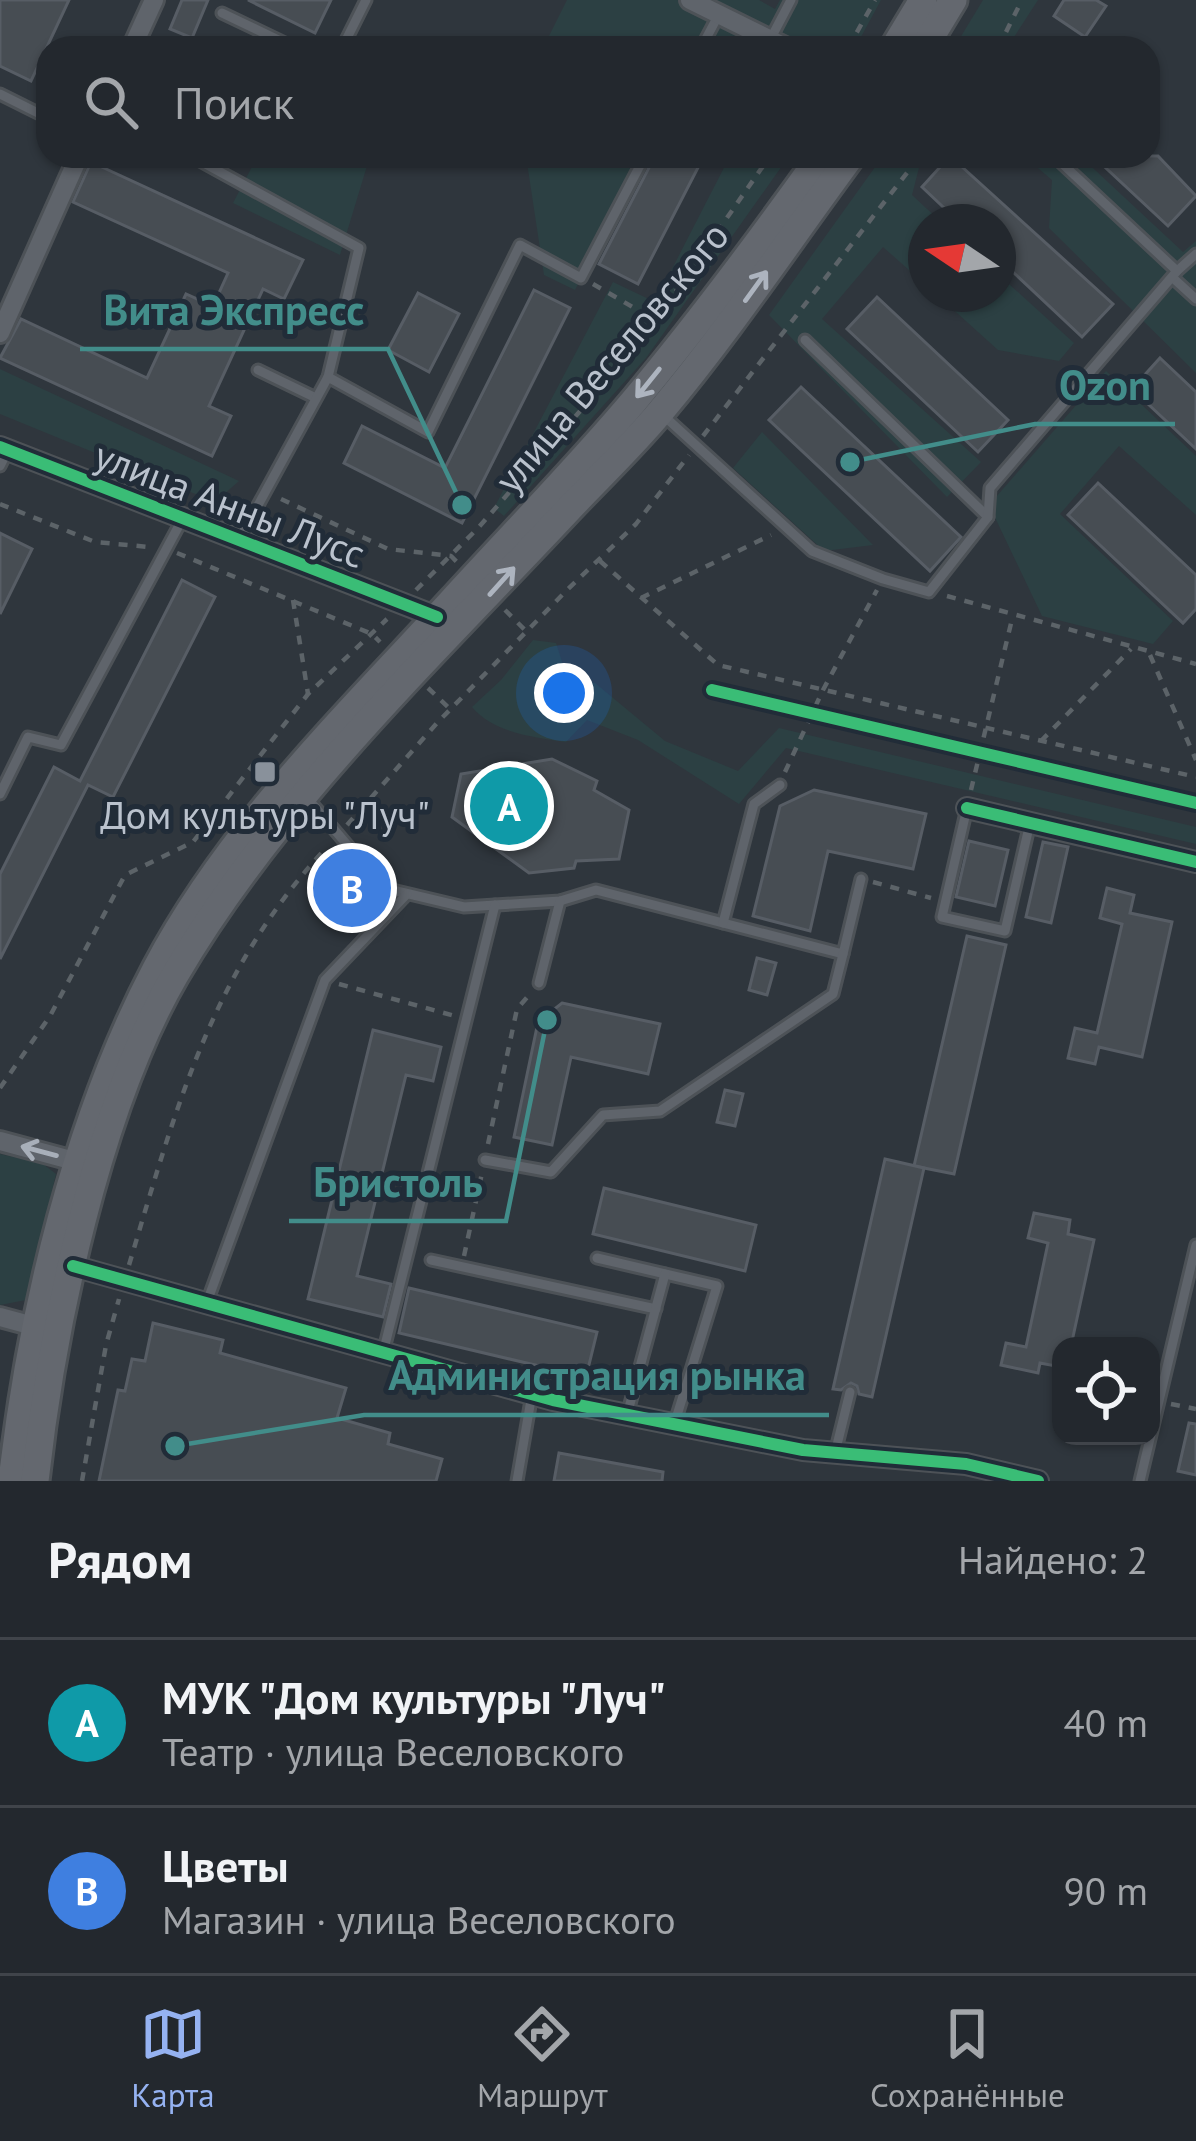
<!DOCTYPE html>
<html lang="ru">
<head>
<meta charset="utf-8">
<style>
  :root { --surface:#23282e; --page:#2b3036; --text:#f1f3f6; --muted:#a3a6aa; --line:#40444a; --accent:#95b2f1 }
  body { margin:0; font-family:"PT Sans",sans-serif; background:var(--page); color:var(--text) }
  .controls { position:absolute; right:36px; bottom:36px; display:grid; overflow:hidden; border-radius:24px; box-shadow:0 3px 9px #0004 }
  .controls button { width:108px; height:108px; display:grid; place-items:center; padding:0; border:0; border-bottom:3px solid var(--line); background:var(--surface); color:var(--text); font:60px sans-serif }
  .compass { position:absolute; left:908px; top:204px; width:108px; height:108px; border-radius:50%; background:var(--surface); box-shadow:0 3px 9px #0004; rotate:283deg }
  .you { position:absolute; left:564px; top:693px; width:42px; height:42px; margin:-30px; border:9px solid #fff; border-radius:50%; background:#1a73e8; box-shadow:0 0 0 18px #1a73e833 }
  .badge { display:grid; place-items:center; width:78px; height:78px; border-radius:50%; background:var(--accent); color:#fff; font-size:39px; font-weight:700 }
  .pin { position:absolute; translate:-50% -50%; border:6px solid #fff; box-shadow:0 3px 12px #0006 }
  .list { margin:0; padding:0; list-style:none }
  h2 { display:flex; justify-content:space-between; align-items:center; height:156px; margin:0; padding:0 48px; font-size:51px }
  h2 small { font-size:39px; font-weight:400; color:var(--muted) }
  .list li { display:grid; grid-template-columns:78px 1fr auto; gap:36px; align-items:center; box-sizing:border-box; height:168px; padding:0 48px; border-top:3px solid var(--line) }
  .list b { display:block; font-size:45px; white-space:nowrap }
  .list p { margin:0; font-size:39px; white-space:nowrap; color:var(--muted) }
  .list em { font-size:39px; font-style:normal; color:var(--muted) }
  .icon { flex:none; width:66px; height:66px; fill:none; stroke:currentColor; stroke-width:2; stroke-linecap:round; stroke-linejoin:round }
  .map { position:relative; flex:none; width:1196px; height:1481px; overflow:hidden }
  .search { position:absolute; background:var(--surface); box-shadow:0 3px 9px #0004; left:36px; right:36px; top:36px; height:132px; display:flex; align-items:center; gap:30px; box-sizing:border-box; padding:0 42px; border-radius:36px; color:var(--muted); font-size:45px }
  .sheet { height:492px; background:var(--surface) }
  nav { display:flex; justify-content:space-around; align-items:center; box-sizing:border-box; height:168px; border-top:3px solid var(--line); background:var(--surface); font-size:33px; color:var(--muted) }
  nav a { display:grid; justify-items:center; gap:6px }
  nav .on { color:var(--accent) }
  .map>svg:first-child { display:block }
  .green { fill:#2c4043 }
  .building { fill:#474d53; stroke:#575d65; stroke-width:3 }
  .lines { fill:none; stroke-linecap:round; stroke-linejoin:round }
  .lane-casing { stroke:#4d5257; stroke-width:15 }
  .street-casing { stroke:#4d5257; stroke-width:24 }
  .secondary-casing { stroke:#4d5257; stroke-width:33 }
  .path { stroke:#5c6368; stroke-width:4.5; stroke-dasharray:9 9; stroke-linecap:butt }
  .lane { stroke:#5f646b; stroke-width:9 }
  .street { stroke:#5f646b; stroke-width:18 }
  .secondary { stroke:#64686f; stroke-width:27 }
  .cycleway-casing { stroke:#212c38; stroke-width:20 }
  .cycleway { stroke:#3abd76; stroke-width:12 }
  .oneway { stroke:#adb4bf }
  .oneway2 { stroke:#a8afb9 }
  .poi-dot { fill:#89919b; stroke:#212c38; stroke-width:4.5 }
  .labels { text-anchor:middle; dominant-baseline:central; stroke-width:10; stroke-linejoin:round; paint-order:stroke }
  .street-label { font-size:39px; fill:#bac2cd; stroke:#212c38 }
  .poi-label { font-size:39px; fill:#bac2cd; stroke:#212c38 }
  .leader { fill:none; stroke:#428d8a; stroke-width:4.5 }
  .callout-dot { fill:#428d8a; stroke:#212c38; stroke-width:4.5 }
  .callout-label { font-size:42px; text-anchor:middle; font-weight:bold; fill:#428d8a; stroke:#212c38; stroke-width:10; stroke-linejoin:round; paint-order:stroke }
</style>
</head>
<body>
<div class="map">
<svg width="1196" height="1481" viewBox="0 0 1196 1481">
  <rect width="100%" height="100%" fill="#2f363d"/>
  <g class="green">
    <polygon points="567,0 759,0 775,9 780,0 881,0 855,48 543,48"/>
    <polygon points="983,0 1038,0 1007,48 954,48"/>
    <polygon points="283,156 370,156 340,255 233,203 257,157 277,167"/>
    <polygon points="526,156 643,156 575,290 544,275"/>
    <polygon points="730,156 789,156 646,358 504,516 494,508 613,282 655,302"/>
    <polygon points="883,156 917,156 921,160 912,195 941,222 926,222 926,285 883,247 822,319 981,462 947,497 769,315"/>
    <polygon points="1024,156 1080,156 1183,252 1196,241 1196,373 1049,228 1052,180"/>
    <polygon points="998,274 1074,343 1059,361 998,350 936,294 998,294"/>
    <polygon points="0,369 239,481 215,502 0,414"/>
    <polygon points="1106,371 1196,456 1196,515 1119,446 1060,514 1173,621 1153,644 1042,616 989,505"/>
    <polygon points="762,432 873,545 824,551 733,468"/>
    <path d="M533 640 556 643 566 674 595 683 665 741 738 771 779 728 1196 827V844L786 748 739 804 638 740 587 720 566 742C533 737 494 733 472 707L501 680Z"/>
    <polygon points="0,1154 43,1164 56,1174 26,1300 0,1305"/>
  </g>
  <g class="building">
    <polygon points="0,0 69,0 31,81 0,66"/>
    <polygon points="182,0 208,0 192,38 170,29"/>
    <polygon points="248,0 331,0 315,33"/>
    <polygon points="1064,0 1096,0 1106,6 1085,37 1054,16"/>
    <polygon points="655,156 704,156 638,284 599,264"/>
    <polygon points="950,156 1113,304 1082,337 998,258 998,222 959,222 922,187"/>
    <polygon points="1093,156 1158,156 1196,196 1168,226"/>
    <polygon points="91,162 303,260 284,299 263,289 209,406 231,416 212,456 0,358 21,319 147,378 186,294 213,306 228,273 73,202"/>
    <polygon points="534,290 570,308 462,523 344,463 362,426 445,468"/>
    <polygon points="418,293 459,314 429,372 388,350"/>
    <polygon points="877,297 1008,420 978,452 847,329"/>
    <polygon points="1160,358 1196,392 1196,449 1132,389"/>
    <polygon points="801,387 961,537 930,571 769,420"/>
    <polygon points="1098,483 1196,575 1196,609 1183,623 1068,515"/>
    <polygon points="0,533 32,549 0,614"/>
    <polygon points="182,580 215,597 113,797 88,785 0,959 0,874 54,767 80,781"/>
    <polygon points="552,759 597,781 594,790 629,810 619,859 576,861 574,868 529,873 452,817 461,774"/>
    <polygon points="814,790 926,814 913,869 828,851 810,931 753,916 780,806"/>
    <polygon points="969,841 1008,850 995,906 956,897"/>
    <polygon points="1043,842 1068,847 1051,923 1026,917"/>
    <polygon points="354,870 370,885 350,907 334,892"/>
    <polygon points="1107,888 1134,895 1130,913 1172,922 1142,1057 1099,1047 1095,1064 1068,1058 1075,1028 1097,1033 1122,924 1100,918"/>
    <polygon points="967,936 1006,945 954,1174 914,1166"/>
    <polygon points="757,958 776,963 767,995 749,990"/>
    <polygon points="562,1003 660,1024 648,1074 571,1057 552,1145 514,1137 538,1022"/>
    <polygon points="373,1030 441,1047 433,1081 406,1075 357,1276 391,1284 383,1317 308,1299"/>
    <polygon points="725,1090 743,1094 735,1126 717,1122"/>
    <polygon points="885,1159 924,1168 872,1397 859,1394 857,1386 851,1383 841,1390 833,1389"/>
    <polygon points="604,1188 756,1225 745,1271 593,1234"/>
    <polygon points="1034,1213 1070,1220 1068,1234 1094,1240 1071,1346 1061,1346 1061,1367 1040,1363 1038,1373 1001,1365 1006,1343 1026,1347 1048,1243 1028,1238"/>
    <polygon points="409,1288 597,1332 586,1377 399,1333"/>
    <polygon points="153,1323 223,1340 220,1353 346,1388 337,1418 390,1433 388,1444 442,1459 436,1481 99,1481 118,1390 125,1391 132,1359 145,1361"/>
    <polygon points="1189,1423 1196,1424 1196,1475 1178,1471"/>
    <polygon points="559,1453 663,1472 662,1481 554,1481"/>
  </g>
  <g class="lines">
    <g class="lane-casing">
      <g id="lane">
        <polyline points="222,13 295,48"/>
        <polyline points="770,40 791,0"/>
        <polyline points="342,48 366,0"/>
        <polyline points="701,48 718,16"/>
        <polyline points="0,94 48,118"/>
        <polyline points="191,156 359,248 328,377"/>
        <polyline points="1177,271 1196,254"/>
        <polyline points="1173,278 1196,299"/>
        <polyline points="805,340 988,517"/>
        <polyline points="258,370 316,398"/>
        <polyline points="664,416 812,551 883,579 929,592 988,517 990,488 1177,271 1054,156"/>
        <polyline points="0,466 8,450"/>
        <polyline points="239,540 328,377 428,432 520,245 581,278 645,156"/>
        <polyline points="0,794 28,737 61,745 183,518"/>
        <polyline points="309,800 384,888 464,907 560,901 596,890 843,954 861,879"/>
        <polyline points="967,808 942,917 1005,931 1030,823"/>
        <polyline points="723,923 754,804 780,785"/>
        <polyline points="539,983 560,901"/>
        <polyline points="485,1160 551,1172 603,1115 660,1111 833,994 843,954"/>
        <polyline points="597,1258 717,1286 674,1425"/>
        <polyline points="431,1260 656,1309"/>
        <polyline points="207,1302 325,980 407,894"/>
        <polyline points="383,1353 495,905"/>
        <polyline points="627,1415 665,1274"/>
        <polyline points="835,1453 850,1392"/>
        <polyline points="517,1481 532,1394"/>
        <polyline points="1140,1481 1196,1245"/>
      </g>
    </g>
    <g class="street-casing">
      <g id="street">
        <polyline points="690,0 787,48"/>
        <polyline points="132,48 154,0"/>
        <polyline points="0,333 79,156"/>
        <polyline points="0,447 437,617"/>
        <polyline points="967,808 1196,862"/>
        <polyline points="0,1141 78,1162"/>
        <polyline points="73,1266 553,1400 803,1450 966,1464 1038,1481"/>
        <polyline points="0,1317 37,1327"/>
      </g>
    </g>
    <g class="secondary-casing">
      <g id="secondary">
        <polyline points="894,48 923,0"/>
        <polyline points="924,48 953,0"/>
        <path d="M12 1481C31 1312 77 1119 156 969 229 830 346 717 451 602 512 535 576 470 634 401 700 322 761 240 821 156"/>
        <path d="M35 1481C52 1327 97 1109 175 975 274 805 433 654 567 511 598 478 632 446 661 411 729 330 788 241 851 156"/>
      </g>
    </g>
    <g class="path">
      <polyline points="848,48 875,0"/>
      <polyline points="998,48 1022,0"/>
      <polyline points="593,284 655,320"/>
      <polyline points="703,436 920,156"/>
      <polyline points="281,499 388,549 451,556 459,564"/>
      <polyline points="0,504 95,542 149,547"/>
      <polyline points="177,553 372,634 380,642"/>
      <polyline points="600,561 718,665 1196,777"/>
      <polyline points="416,590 479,527 642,340 770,156"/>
      <polyline points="947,596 1196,664"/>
      <polyline points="641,598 771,535"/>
      <polyline points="293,600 308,694"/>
      <polyline points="505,610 526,631"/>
      <polyline points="1150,655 1196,760"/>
      <polyline points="428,688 450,709"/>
      <polyline points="1041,741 1131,649"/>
      <polyline points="785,772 823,690 877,590"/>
      <polyline points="971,790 1013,615"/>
      <polyline points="347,825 437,723 568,589 636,524 689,455"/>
      <polyline points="873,882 931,898"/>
      <polyline points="339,984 455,1016"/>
      <polyline points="0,1088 50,1016 125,875 193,842 308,694 387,619"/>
      <polyline points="488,1144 517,1009 529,995"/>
      <polyline points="464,1256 482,1173"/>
      <path d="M129 1265C176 1108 212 970 327 847"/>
      <polyline points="1171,1404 1196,1409"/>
      <polyline points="82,1481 106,1345 119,1299"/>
    </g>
    <use href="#lane" class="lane"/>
    <use href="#street" class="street"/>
    <use href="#secondary" class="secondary"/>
    <g class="cycleway-casing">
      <g id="cycleway">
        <polyline points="0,447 437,617"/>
        <polyline points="712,690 1196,803"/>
        <polyline points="967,808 1196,862"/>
        <polyline points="73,1266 553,1400 803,1450 966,1464 1038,1481"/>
      </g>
    </g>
    <use href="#cycleway" class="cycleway"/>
  </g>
  <defs><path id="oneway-shaft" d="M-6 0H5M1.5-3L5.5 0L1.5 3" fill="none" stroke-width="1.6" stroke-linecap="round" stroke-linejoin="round" transform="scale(3)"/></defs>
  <g class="oneway">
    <use href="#oneway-shaft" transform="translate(756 286) rotate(-54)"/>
    <use href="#oneway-shaft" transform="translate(648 383) rotate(129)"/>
    <use href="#oneway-shaft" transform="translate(502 581) rotate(-48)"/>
  </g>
  <use class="oneway2" href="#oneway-shaft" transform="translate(39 1151) rotate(-165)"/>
  <rect class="poi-dot" x="253" y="760" width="24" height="24" rx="6"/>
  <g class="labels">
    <g class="street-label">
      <text transform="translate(611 357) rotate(-50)">улица Веселовского</text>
      <text transform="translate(230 504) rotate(21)">улица Анны Лусс</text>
    </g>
    <g class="poi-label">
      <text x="265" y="814">Дом культуры "Луч"</text>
    </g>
  </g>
  <path class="leader" d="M462 505L388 349H80M850 462L1035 424H1175M547 1020L506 1221H289M175 1446L364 1415H829"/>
  <g class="callout-dot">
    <circle cx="462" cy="505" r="12"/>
    <circle cx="850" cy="462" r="12"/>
    <circle cx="547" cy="1020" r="12"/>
    <circle cx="175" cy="1446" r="12"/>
  </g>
  <g class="callout-label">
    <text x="234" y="325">Вита Экспресс</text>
    <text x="1105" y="400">Ozon</text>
    <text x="398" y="1197">Бристоль</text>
    <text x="597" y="1390">Администрация рынка</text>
  </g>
</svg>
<div class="controls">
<button><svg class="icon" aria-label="locate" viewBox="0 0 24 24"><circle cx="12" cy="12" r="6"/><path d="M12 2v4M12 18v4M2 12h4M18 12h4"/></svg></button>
</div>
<svg class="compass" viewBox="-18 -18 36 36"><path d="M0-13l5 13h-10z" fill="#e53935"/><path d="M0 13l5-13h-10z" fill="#a3a6aa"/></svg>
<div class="you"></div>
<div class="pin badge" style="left:509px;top:806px;background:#0f9aa8">A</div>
<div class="pin badge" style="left:352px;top:888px;background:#3f7fe0">B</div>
<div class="search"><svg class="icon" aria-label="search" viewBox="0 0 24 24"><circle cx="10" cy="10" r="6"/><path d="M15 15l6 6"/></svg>Поиск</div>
</div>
<section class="sheet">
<h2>Рядом<small>Найдено: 2</small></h2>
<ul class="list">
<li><span class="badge" style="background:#0f9aa8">A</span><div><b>МУК &quot;Дом культуры &quot;Луч&quot;</b><p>Театр · улица Веселовского</p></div><em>40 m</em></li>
<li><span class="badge" style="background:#3f7fe0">B</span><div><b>Цветы</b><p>Магазин · улица Веселовского</p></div><em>90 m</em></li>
</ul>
</section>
<nav>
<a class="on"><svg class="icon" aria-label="map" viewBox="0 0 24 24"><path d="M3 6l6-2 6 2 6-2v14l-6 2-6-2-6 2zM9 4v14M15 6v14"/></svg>Карта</a>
<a><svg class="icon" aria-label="directions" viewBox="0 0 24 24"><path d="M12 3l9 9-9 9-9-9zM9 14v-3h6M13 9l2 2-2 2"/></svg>Маршрут</a>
<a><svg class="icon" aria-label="saved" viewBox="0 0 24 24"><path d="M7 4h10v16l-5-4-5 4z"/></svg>Сохранённые</a>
</nav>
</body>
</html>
